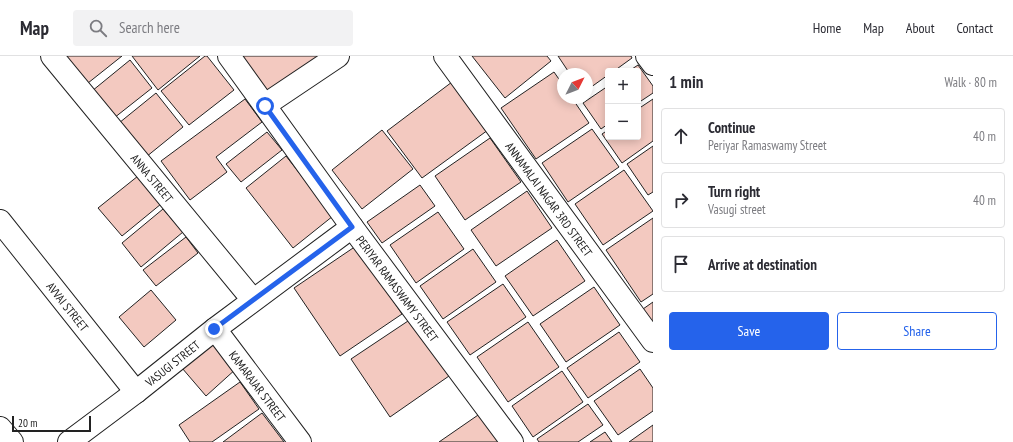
<!DOCTYPE html>
<html lang="en">
<head>
<meta charset="utf-8">
<style>
  :root { --surface:#fff; --page:#f2f2f3; --text:#2b2b33; --muted:#7c7c81; --line:#e1e1e2; --accent:#2563eb }
  body { margin:0; font-family:"PT Sans Narrow",sans-serif; background:var(--page); color:var(--text) }
  .controls { position:absolute; right:12px; top:12px; display:grid; overflow:hidden; border-radius:4px; box-shadow:0 2px 10px #0003 }
  .controls button { width:36px; height:36px; display:grid; place-items:center; padding:0; border:0; border-bottom:1px solid var(--line); background:var(--surface); color:var(--text); font:20px sans-serif }
  .compass { position:absolute; left:557px; top:12px; width:36px; height:36px; border-radius:50%; background:var(--surface); box-shadow:0 2px 10px #0003; rotate:48deg }
  .scale { position:absolute; left:12px; bottom:10px; width:79px; box-sizing:border-box; padding-left:4px; border:2px solid #222; border-top:0; font-size:11px; line-height:14px; white-space:nowrap; color:#222; -webkit-text-stroke:3px #fff; paint-order:stroke }
  .stop { position:absolute; width:12px; height:12px; margin:-9px; border:3px solid #2563eb; border-radius:50%; background:#fff }
  .stop.end { background:#2563eb; border-color:#fff; box-shadow:0 1px 4px #0008 }
  .list { margin:0; padding:0; list-style:none }
  h2 { display:flex; justify-content:space-between; align-items:center; height:52px; margin:0; padding:0 16px; font-size:17px }
  h2 small { font-size:13px; font-weight:400; color:var(--muted) }
  .list li { display:grid; grid-template-columns:26px 1fr auto; gap:12px; align-items:center; box-sizing:border-box; height:56px; margin:0 8px 8px; padding:0 8px; border:1px solid var(--line); border-radius:4px }
  .list b { display:block; font-size:15px; white-space:nowrap }
  .list p { margin:0; font-size:13px; white-space:nowrap; color:var(--muted) }
  .list em { font-size:13px; font-style:normal; color:var(--muted) }
  .actions { display:flex; gap:8px; padding:12px 16px }
  .actions a { flex:1; padding:9px 0; border:1px solid var(--accent); border-radius:4px; text-align:center; font-size:14px; color:var(--accent) }
  .actions .main { background:var(--accent); color:#fff }
  .icon { flex:none; width:22px; height:22px; fill:none; stroke:currentColor; stroke-width:2; stroke-linecap:round; stroke-linejoin:round }
  .map { position:relative; flex:none; width:653px; height:386px; overflow:hidden }
  header { display:flex; align-items:center; gap:24px; box-sizing:border-box; height:56px; padding:0 20px; background:var(--surface); border-bottom:1px solid var(--line) }
  header strong { font-size:19px }
  nav { display:flex; gap:22px; margin-inline-start:auto; font-size:14px }
  .search { width:280px; height:36px; background:var(--page); display:flex; align-items:center; gap:10px; box-sizing:border-box; padding:0 14px; border-radius:4px; color:var(--muted); font-size:15px }
  main { display:flex }
  aside { flex:1; background:var(--surface) }
  .map>svg:first-child { display:block }
  .building { fill:#f3c9c0; stroke:#222 }
  .lines { fill:none; stroke-linecap:round; stroke-linejoin:round }
  .street-casing { stroke:#222; stroke-width:24 }
  .street { stroke:#fff; stroke-width:22 }
  .route { stroke:#2563eb; stroke-width:5 }
  .labels { text-anchor:middle; dominant-baseline:central; stroke-width:3; stroke-linejoin:round; paint-order:stroke }
  .street-label { font-size:12px; fill:#222; stroke:#fff }
</style>
</head>
<body>
<header>
<strong>Map</strong>
<div class="search"><svg class="icon" aria-label="search" viewBox="0 0 24 24"><circle cx="10" cy="10" r="6"/><path d="M15 15l6 6"/></svg>Search here</div>
<nav><a>Home</a><a>Map</a><a>About</a><a>Contact</a></nav>
</header>
<main>
<div class="map">
<svg width="653" height="386" viewBox="0 0 653 386">
  <rect width="100%" height="100%" fill="#fff"/>
  <g class="building">
    <polygon points="59,0 122,0 83,31"/>
    <polygon points="132,0 200,0 158,34"/>
    <polygon points="205,0 207,0 234,34 189,69 161,35"/>
    <polygon points="244,0 325,0 269,39 243,1"/>
    <polygon points="472,0 547,0 551,5 505,42"/>
    <polygon points="558,0 631,0 632,2 614,15 608,15 608,19 587,34 587,18 570,18"/>
    <polygon points="130,4 152,32 114,62 92,35"/>
    <polygon points="638,9 653,30 653,37 638,47 638,15 629,15"/>
    <polygon points="554,16 563,29 563,42 572,42 589,67 536,103 501,52"/>
    <polygon points="452,26 488,74 422,122 387,75"/>
    <polygon points="608,30 608,68 601,73 583,47"/>
    <polygon points="156,37 183,71 146,101 119,67"/>
    <polygon points="245,43 262,66 216,101 227,116 190,144 161,105"/>
    <polygon points="653,43 653,85 622,107 602,78 608,74 608,81 638,81 638,53"/>
    <polygon points="592,73 619,111 568,146 542,107"/>
    <polygon points="382,74 413,113 362,153 332,114"/>
    <polygon points="267,76 282,94 241,126 226,108"/>
    <polygon points="490,82 521,126 465,164 435,120"/>
    <polygon points="653,90 653,136 648,139 627,108"/>
    <polygon points="286,100 333,160 293,192 246,132"/>
    <polygon points="624,114 653,155 603,189 575,148"/>
    <polygon points="138,120 161,148 122,180 98,152"/>
    <polygon points="420,129 435,150 382,187 367,166"/>
    <polygon points="527,135 552,172 496,210 471,174"/>
    <polygon points="163,153 183,176 141,211 122,187"/>
    <polygon points="438,156 464,193 416,227 390,189"/>
    <polygon points="653,162 653,238 641,246 606,194"/>
    <polygon points="186,181 198,197 156,230 143,214"/>
    <polygon points="557,184 585,225 533,260 505,220"/>
    <polygon points="356,190 402,258 340,300 294,232"/>
    <polygon points="473,193 496,226 443,263 420,230"/>
    <polygon points="503,228 526,261 470,299 447,266"/>
    <polygon points="594,231 620,269 566,306 540,268"/>
    <polygon points="151,234 176,264 144,291 119,261"/>
    <polygon points="653,246 653,268 643,253"/>
    <polygon points="411,263 449,320 390,361 351,303"/>
    <polygon points="528,266 559,311 508,346 477,301"/>
    <polygon points="619,276 640,306 588,342 567,312"/>
    <polygon points="213,285 237,312 206,340 182,312"/>
    <polygon points="640,313 653,332 653,355 618,379 594,345"/>
    <polygon points="562,315 583,346 533,381 512,350"/>
    <polygon points="240,326 259,353 212,386 190,386 179,369"/>
    <polygon points="588,348 603,369 578,386 539,386 537,383"/>
    <polygon points="262,357 284,386 223,386"/>
    <polygon points="481,357 500,386 439,386"/>
    <polygon points="653,369 653,386 629,386"/>
    <polygon points="605,376 612,386 590,386"/>
  </g>
  <g class="lines">
    <g class="street-casing">
      <g id="street">
        <path id="s1" d="M52 0 253 244"/>
        <path id="s2" d="M229 0 352 171 512 386"/>
        <path id="s3" d="M445 0 653 285"/>
        <polyline points="647,0 653,8"/>
        <polyline points="265,49 338,0"/>
        <path id="s4" d="M0 165 136 336"/>
        <path id="s5" d="M215 273 300 386"/>
        <polyline points="0,372 12,386"/>
        <path id="s6" d="M69 386 136 336 215 273 352 171"/>
      </g>
    </g>
    <use href="#street" class="street"/>
  </g>
  <g class="lines">
    <polyline class="route" points="214,273 352,171 265,50"/>
  </g>
  <g class="labels">
    <g class="street-label">
      <text stroke="none"><textPath href="#s1" startOffset="158">ANNA STREET</textPath></text>
      <text stroke="none"><textPath href="#s3" startOffset="177">ANNAMALAI NAGAR 3RD STREET</textPath></text>
      <text stroke="none"><textPath href="#s2" startOffset="287">PERIYAR RAMASWAMY STREET</textPath></text>
      <text stroke="none"><textPath href="#s4" startOffset="109">AVVAI STREET</textPath></text>
      <text stroke="none"><textPath href="#s6" startOffset="130">VASUGI STREET</textPath></text>
      <text stroke="none"><textPath href="#s5" startOffset="71">KAMARAJAR STREET</textPath></text>
    </g>
  </g>
</svg>
<div class="controls">
<button>+</button>
<button>−</button>
</div>
<svg class="compass" viewBox="-18 -18 36 36"><path d="M0-13l5 13h-10z" fill="#e53935"/><path d="M0 13l5-13h-10z" fill="#7c7c81"/></svg>
<div class="scale">20 m</div>
<div class="stop" style="left:265px;top:50px"></div>
<div class="stop end" style="left:214px;top:273px"></div>
</div>
<aside>
<h2>1 min<small>Walk · 80 m</small></h2>
<ul class="list">
<li><svg class="icon" aria-label="ahead" viewBox="0 0 24 24"><path d="M12 20V5M6 11l6-6 6 6"/></svg><div><b>Continue</b><p>Periyar Ramaswamy Street</p></div><em>40 m</em></li>
<li><svg class="icon" aria-label="right" viewBox="0 0 24 24"><path d="M7 20v-9h11M14 6l5 5-5 5"/></svg><div><b>Turn right</b><p>Vasugi street</p></div><em>40 m</em></li>
<li><svg class="icon" aria-label="arrive" viewBox="0 0 24 24"><path d="M6 21V4h12l-3 4 3 4H6"/></svg><div><b>Arrive at destination</b></div></li>
</ul>
<div class="actions"><a class="main">Save</a><a>Share</a></div>
</aside>
</main>
</body>
</html>
